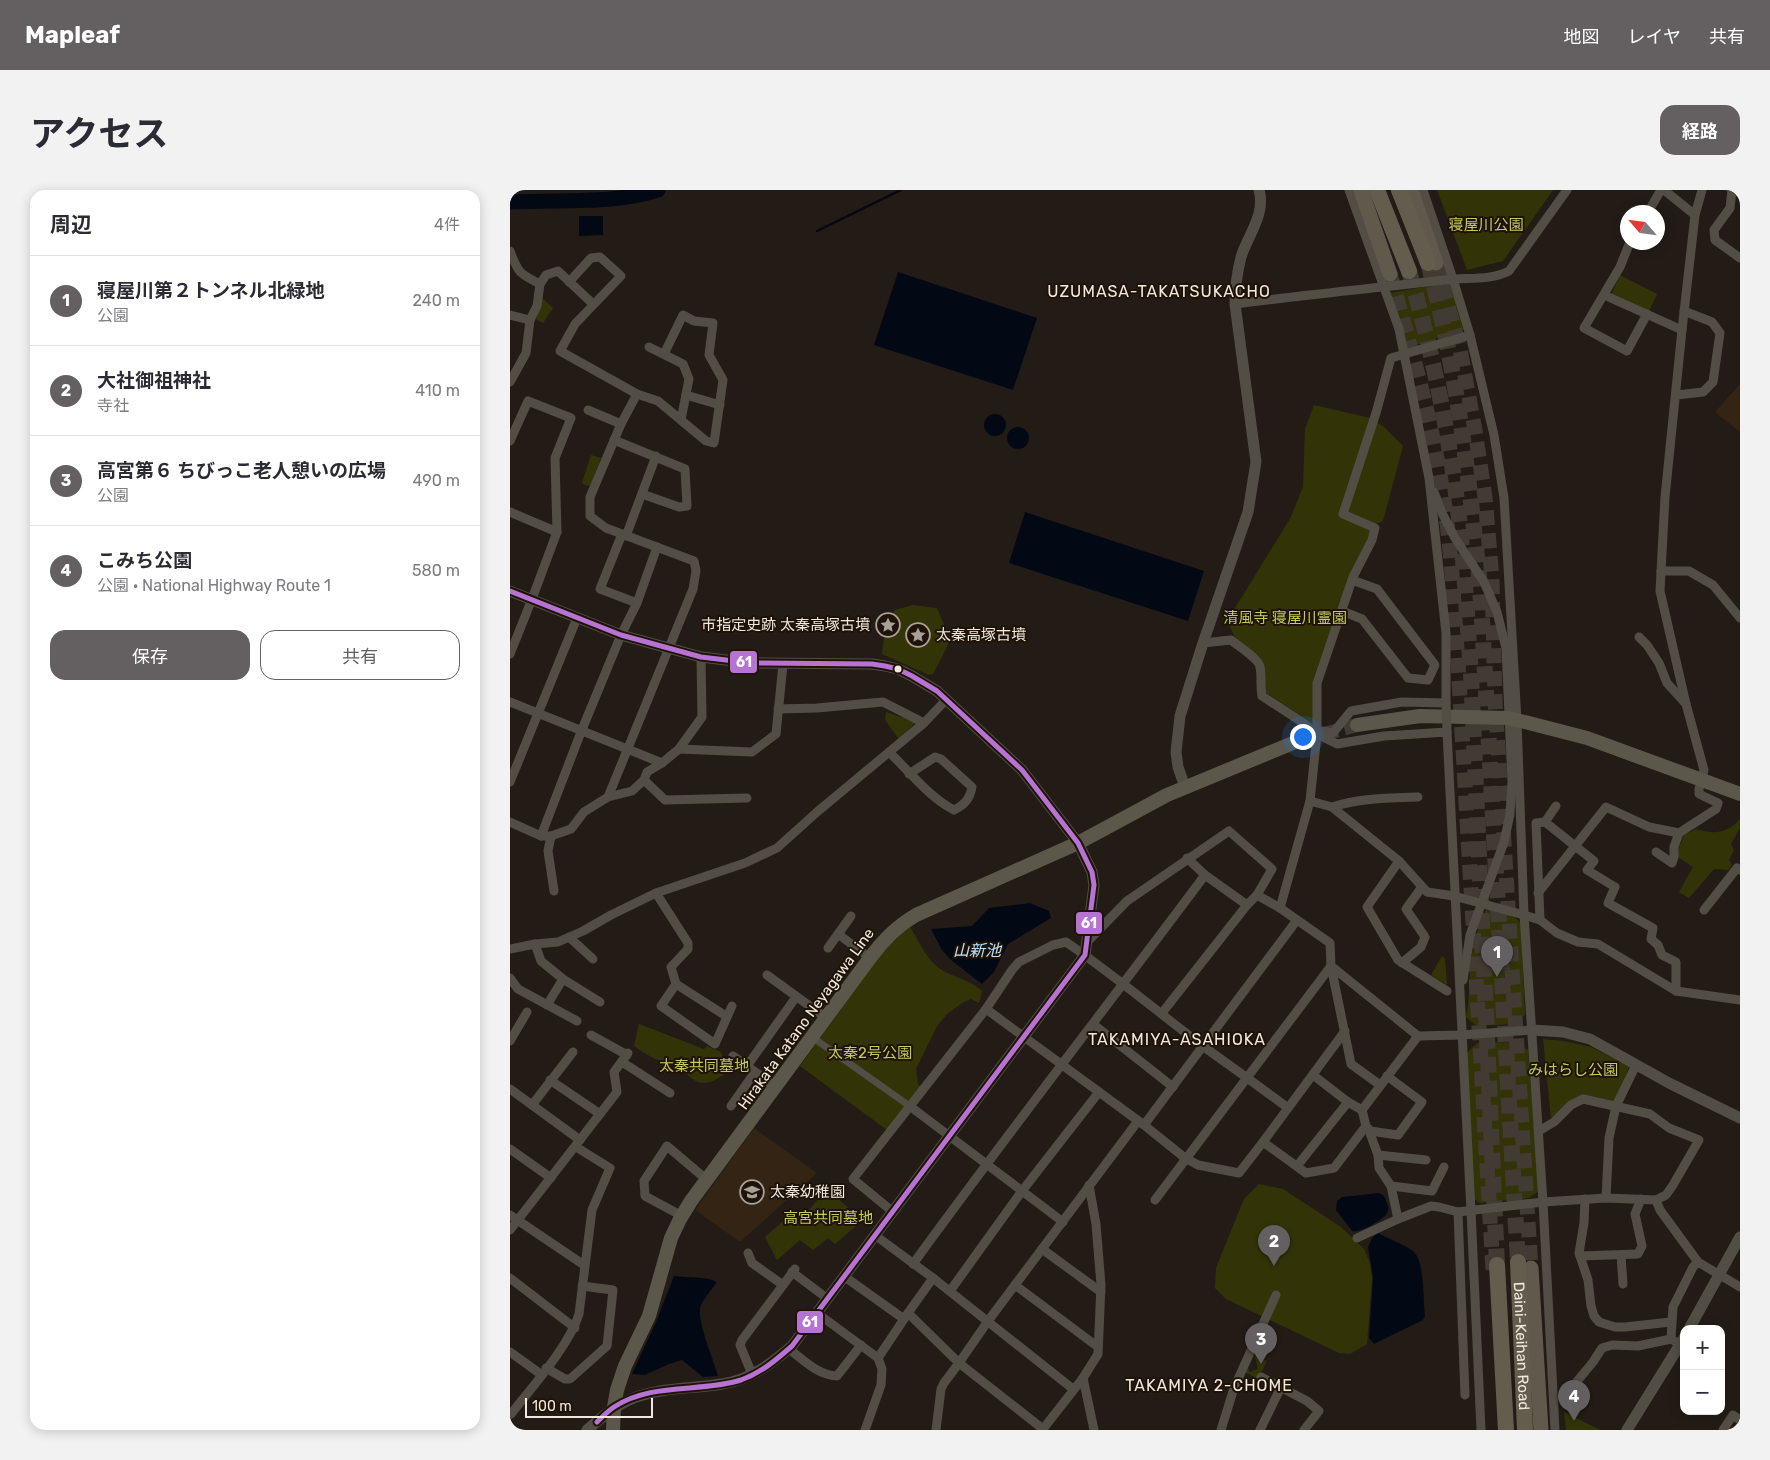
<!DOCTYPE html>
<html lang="ja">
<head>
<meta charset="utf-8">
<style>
  :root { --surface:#fff; --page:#f2f2f3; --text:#2b2b33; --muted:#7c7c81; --line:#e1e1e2; --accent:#646061 }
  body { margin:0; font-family:Rubik,"Noto Sans JP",sans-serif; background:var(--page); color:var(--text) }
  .controls { position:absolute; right:15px; bottom:15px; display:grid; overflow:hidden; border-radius:10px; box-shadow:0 2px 12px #0003 }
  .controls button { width:45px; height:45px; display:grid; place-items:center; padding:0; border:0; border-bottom:1px solid var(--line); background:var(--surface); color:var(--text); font:25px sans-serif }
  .compass { position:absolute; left:1110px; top:15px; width:45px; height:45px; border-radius:50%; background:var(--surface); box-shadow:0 2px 12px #0003; rotate:298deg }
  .scale { position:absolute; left:15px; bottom:12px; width:128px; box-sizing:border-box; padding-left:5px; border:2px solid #f1e8e0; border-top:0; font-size:14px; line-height:18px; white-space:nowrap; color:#f1e8e0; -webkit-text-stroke:4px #1f1307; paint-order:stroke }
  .you { position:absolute; left:792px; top:546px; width:18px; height:18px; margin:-12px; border:4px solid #fff; border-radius:50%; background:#1a73e8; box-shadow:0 0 0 8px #1a73e833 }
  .badge { display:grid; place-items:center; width:32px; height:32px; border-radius:50%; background:var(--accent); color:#fff; font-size:16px; font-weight:700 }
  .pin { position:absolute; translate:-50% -41px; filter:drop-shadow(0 1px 2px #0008) }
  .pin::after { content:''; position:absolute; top:26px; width:18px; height:15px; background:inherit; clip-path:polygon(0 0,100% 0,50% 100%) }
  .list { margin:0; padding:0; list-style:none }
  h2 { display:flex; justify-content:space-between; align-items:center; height:65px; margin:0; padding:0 20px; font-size:21px }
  h2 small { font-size:16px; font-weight:400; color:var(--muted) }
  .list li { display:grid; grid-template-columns:32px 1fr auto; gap:15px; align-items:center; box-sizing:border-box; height:90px; padding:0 20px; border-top:1px solid var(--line) }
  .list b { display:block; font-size:19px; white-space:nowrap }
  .list p { margin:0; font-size:16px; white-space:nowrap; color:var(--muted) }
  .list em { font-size:16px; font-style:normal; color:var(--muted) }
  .actions { display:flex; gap:10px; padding:15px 20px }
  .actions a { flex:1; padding:11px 0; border:1px solid var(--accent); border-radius:15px; text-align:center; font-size:18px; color:var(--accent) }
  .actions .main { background:var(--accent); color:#fff }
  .map { position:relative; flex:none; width:1230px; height:1240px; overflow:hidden; border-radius:15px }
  header { display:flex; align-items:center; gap:30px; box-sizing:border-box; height:70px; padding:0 25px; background:var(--accent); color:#fff }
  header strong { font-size:24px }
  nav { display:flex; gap:28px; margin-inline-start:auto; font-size:18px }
  .intro { display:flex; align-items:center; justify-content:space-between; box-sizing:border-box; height:120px; padding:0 30px }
  h1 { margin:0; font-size:35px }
  .button { padding:12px 22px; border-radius:15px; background:var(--accent); color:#fff; font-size:18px; font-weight:700 }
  main { display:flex; gap:30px; padding:0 30px }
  aside { flex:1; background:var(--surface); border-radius:15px; box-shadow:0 2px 12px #0003 }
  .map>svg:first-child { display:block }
  .built { fill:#332413 }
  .green { fill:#323408 }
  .water { fill:#030914 }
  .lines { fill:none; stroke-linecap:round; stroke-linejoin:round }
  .stream { stroke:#030914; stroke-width:2.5 }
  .river { stroke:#030914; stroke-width:15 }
  .primary-tunnel { stroke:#423b34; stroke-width:14; stroke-dasharray:14 7; stroke-linecap:butt }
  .trunk-tunnel { stroke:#423b34; stroke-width:15; stroke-dasharray:15 8; stroke-linecap:butt }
  .motorway-tunnel { stroke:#423b34; stroke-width:16; stroke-dasharray:16 8; stroke-linecap:butt }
  .pedestrian { stroke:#524e45; stroke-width:7 }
  .minor { stroke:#524e45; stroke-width:9 }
  .tertiary { stroke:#524e45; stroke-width:11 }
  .primary { stroke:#5b574a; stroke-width:14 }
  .trunk { stroke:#5f5a4c; stroke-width:15 }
  .motorway { stroke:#635d4e; stroke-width:16 }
  .minor-bridge { stroke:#524e45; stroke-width:9 }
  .bus-1-casing { stroke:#1f1307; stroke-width:9 }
  .bus-1 { stroke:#b673d3; stroke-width:5 }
  .bus-dot { fill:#f1e8e0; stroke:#1f1307; stroke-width:2 }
  .labels { text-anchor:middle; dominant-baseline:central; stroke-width:4; stroke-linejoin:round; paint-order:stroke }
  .park-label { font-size:15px; fill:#c2cc5f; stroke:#1f1307 }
  .poi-label { font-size:15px; fill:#f1e8e0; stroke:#1f1307; text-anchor:start }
  .street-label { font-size:15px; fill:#f1e8e0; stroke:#1f1307 }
  .neighbourhood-label { font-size:16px; letter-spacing:1px; fill:#f1e8e0; stroke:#1f1307 }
  .water-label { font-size:16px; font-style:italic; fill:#bbe0fb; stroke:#1f1307 }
  .line-badge { stroke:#1f1307; stroke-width:2 }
  .badge-label { font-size:14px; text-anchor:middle; font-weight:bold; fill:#fff }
</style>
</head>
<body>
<header>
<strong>Mapleaf</strong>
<nav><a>地図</a><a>レイヤ</a><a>共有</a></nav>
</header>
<div class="intro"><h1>アクセス</h1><a class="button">経路</a></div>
<main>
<aside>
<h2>周辺<small>4件</small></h2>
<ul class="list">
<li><span class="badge">1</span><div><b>寝屋川第２トンネル北緑地</b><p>公園</p></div><em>240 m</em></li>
<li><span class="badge">2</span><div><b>大社御祖神社</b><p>寺社</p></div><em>410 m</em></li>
<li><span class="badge">3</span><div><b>高宮第６ ちびっこ老人憩いの広場</b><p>公園</p></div><em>490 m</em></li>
<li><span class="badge">4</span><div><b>こみち公園</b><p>公園 · National Highway Route 1</p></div><em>580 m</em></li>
</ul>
<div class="actions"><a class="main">保存</a><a>共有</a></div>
</aside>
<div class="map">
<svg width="1230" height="1240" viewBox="0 0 1230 1240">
  <rect width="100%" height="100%" fill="#231c16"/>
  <g class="built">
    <polygon points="1230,194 1230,242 1205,222"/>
    <polygon points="244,938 307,983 230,1052 185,1020"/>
  </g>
  <g class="green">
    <polygon points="927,0 1043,0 993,71 957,80"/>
    <polygon points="1110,85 1147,104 1138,123 1101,105"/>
    <polygon points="946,91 956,139 896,158 880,103"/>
    <polygon points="32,108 43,118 33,133 26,129"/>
    <polygon points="804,215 860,228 874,237 893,256 873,331 866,334 828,418 803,490 803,534 754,501 751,474 725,447 717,431 781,327 793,297 795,239"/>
    <polygon points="81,265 91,268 81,295 77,296 72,293"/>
    <polygon points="403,415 427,418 439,447 437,457 423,484 419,485 372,464 376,433 385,420"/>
    <polygon points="376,522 406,532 389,549 375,530"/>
    <path d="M1230 629V638L1221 654 1224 660 1219 670 1222 675 1218 680 1204 679 1179 708 1169 702 1183 677 1166 666 1174 645 1186 639C1204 645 1218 643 1230 629Z"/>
    <path d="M976 719 1005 727 1011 734 1015 825 1005 834 967 836 956 827C960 809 959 794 960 776 962 756 968 737 976 719Z"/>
    <path d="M400 737C407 748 415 765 424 774 437 787 459 788 472 801L469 813 461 809 454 812 438 823 427 836 406 879 408 894 412 898 377 940 290 876 377 756Z"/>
    <polygon points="932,766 935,768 937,795 921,785"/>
    <path d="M129 834 194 859 197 856 211 862 215 875 214 884C193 900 183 893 168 874 148 872 140 867 124 856Z"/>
    <polygon points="1033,849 1054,851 1081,857 1119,877 1104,913 1072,906 1041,928"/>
    <polygon points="1005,852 1018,860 1029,1001 1019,1008 970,1013 963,1008 957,863 967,853"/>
    <polygon points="749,994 773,999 831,1037 854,1059 860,1073 862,1088 857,1154 840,1164 829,1163 716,1109 705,1098 706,1078 734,1009"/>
    <polygon points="316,999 353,1030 325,1054 318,1048 303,1060 290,1050 267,1070 255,1047 280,1025 289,1033"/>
    <polygon points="744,1164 757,1171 748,1189 735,1182 738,1177 739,1182 748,1179"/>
    <polygon points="1054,1222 1090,1240 1056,1240"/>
  </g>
  <g class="water">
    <polygon points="69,26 93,26 93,45 69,46"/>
    <polygon points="388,82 527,128 503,200 364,155"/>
    <circle cx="485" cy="235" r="11"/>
    <circle cx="508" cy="248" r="11"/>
    <polygon points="515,322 694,381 678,431 499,373"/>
    <polygon points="520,713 539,721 541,728 498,754 484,782 472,794 441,770 432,760 421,739 462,736 479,718"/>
    <path d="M869 1003C874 1005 875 1006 876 1011 878 1016 880 1019 877 1023 873 1030 850 1043 842 1041L826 1020 827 1011 832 1007Z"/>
    <path d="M868 1043C879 1049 893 1054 903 1061 915 1070 913 1111 915 1126L913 1130 864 1154 859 1148 863 1088 858 1057 862 1048Z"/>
    <path d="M164 1086C179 1088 195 1086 207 1092 202 1099 195 1107 191 1115 185 1128 204 1170 208 1186L193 1187 172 1170 159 1174 135 1185 122 1184 146 1132Z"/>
  </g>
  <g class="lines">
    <polyline class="stream" points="307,41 391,0"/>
    <path class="river" d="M0 12C49 9 101 15 148 0"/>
    <polyline class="primary-tunnel" points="814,544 847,535"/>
    <g class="trunk-tunnel">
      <polyline points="926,73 950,159 965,240 975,307 982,388 985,510 1021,1078"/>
      <path d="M880 84C901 158 923 233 934 310 942 364 944 419 948 473L983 1080"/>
    </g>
    <g class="motorway-tunnel">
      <path d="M918 73C947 178 959 288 970 396L1008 1072"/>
      <path d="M899 81C921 156 937 233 947 311 954 368 957 426 961 484L987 1075"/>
    </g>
    <polyline class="pedestrian" points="302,847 401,917"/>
    <g class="minor">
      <polyline points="913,0 943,89 960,145 984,245 994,308 1007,530 1014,725 1033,1012 1045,1240"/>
      <polyline points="1154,0 1185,25"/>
      <polyline points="1222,0 1220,18 1204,40 1205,50 1230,68"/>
      <polyline points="1138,22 1151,0"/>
      <polyline points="1120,52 1110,77 1074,138 1117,161 1137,124"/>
      <path d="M0 61C8 83 10 84 30 94L36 85 48 81 83 114"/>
      <polyline points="59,92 81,68 90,67 111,86 65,134 50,161 127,204 111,234 80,307 80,326 96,338 184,371 186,381 183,399 98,607"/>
      <polyline points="1094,105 1172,140"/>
      <path d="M725 114C795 105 865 98 935 90 956 87 980 91 999 81L1057 0"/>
      <polyline points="0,125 20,130"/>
      <polyline points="139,157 173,174 179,189 171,230"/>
      <polyline points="0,192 16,163 20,130 27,116 30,94"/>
      <polyline points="127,204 148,211 196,251 204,253 213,190 199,165 203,133 184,131 173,125 154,164"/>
      <polyline points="176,205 210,215"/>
      <polyline points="1167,205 1193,202 1203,192 1210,143 1202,132 1174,121"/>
      <polyline points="78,220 111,234"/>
      <polyline points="104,250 175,279 177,316 169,317 132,304"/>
      <polyline points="0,251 18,211 61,228 45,268 47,342 22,409 0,464"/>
      <polyline points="924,302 932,323 945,348 974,392 987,422 996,458 1002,591 1000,624 994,652 960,745 953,790"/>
      <polyline points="0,322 47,342"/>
      <polyline points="112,344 90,399 127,413"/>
      <polyline points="116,346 146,266"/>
      <polyline points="1151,381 1179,381 1203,395 1230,428"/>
      <polyline points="832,421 852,429 898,488 918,490 925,475 867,399 842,390"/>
      <polyline points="1129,447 1137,455 1149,473 1157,493 1176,514"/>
      <path d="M693 453 721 450C728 456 749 469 750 477 752 487 750 496 752 506L798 536 807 544V493L843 387 862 350 865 338 833 324 866 223 881 168 960 145"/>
      <polyline points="0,512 152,573"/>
      <polyline points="268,519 307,518 373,512 414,533"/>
      <polyline points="807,544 827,554 874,546 937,542 961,1021 971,1240"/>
      <polyline points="807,544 812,541 823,543 841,521 892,512 936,513 936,443 919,288 889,139 839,0"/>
      <polyline points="807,544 800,611 770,718 820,753 821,776 908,846 951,845 1022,840"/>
      <polyline points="169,559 242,562 266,544 273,474"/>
      <path d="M379 562C400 582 419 607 444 620 454 615 460 609 462 597L431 569 425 567 399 584"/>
      <polyline points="134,590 155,610 237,608"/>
      <polyline points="0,592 67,428"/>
      <polyline points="800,611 822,617 889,671 917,702 944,706"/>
      <path d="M822 617C849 608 879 608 908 607"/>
      <polyline points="0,632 31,646 41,646 61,639 74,622 98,607 122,601 134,590 137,582 152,573 169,559 192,527 191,467"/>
      <polyline points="1035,632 1084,671 1077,680 1105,697 1098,713 1143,738 1141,749 1148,755 1152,765 1166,772 1166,801"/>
      <polyline points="31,646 71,542 111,445 127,413 147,357"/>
      <polyline points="41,646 38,661 44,701"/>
      <polyline points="1146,662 1162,673 1164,667 1164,657 1169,643"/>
      <polyline points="677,668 695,685"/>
      <polyline points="889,671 857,717 888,770 937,801"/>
      <polyline points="146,703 178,753 178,759 161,777 166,794 216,826"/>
      <polyline points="1028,703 1096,617 1139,637 1169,643 1206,619 1208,613 1189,604 1189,599 1194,580 1176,514 1150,401 1155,307 1172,140 1185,25 1192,0"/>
      <polyline points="1194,720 1227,678 1230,680"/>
      <polyline points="1014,725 1030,730 1047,743 1068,752 1088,754 1166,801 1230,810"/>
      <polyline points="1030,730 1026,633 1035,632 1046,616"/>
      <polyline points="328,744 360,768"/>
      <polyline points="59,747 83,769"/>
      <polyline points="578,751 617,711 719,641 762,679 747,705"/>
      <polyline points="25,754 31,771 53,789 90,812"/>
      <polyline points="318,758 341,726"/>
      <polyline points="0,759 25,754 48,752 73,741 101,725 146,703 235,673 267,658 307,622 414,533 436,510"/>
      <polyline points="892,773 911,757 915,747 896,719 912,697"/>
      <polyline points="821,776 841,874 870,895"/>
      <polyline points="257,785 316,828"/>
      <polyline points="0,788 8,799 67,831"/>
      <polyline points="166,794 151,816 205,854 222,816"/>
      <polyline points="37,815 53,789"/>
      <polyline points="476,819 634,935 675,968 688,975 729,983 753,952 796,983 824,978 856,936 852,920 908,846"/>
      <polyline points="652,823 737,715"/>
      <polyline points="583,834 663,897"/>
      <polyline points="81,845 117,865"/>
      <polyline points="0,851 17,822"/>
      <polyline points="223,866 266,897"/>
      <polyline points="112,872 160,903"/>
      <polyline points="237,876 286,807"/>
      <polyline points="803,885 838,912 852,920"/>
      <polyline points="40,890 90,924"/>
      <polyline points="0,899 70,950"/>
      <polyline points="22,915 63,862"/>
      <polyline points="221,916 245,882"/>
      <polyline points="401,917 553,1032"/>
      <polyline points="634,935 787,730"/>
      <polyline points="858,938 868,965 869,978 881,996 888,1029"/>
      <polyline points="860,941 888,945 912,912 877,886"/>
      <polyline points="753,952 835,841"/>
      <polyline points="0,959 41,988"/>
      <polyline points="868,965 916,970"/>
      <polyline points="787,976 838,912"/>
      <polyline points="881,996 922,1001 934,977"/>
      <polyline points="1096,1008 1099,948 1106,916 1126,875"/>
      <polyline points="1075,1009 1074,1033 1069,1063 1078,1090 1081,1116 1084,1126 1089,1132 1105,1137 1115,1137 1161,1132"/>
      <polyline points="645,1010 821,776"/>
      <polyline points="1146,1010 1150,1020 1188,1072 1230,1097"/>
      <path d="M383 1022 343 989 476 819 502 780 509 772 543 755 556 752C604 785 648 822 694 857 722 877 750 897 778 918"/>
      <polyline points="948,1022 955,1205"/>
      <polyline points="0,1025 74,1075"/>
      <polyline points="172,1026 135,1006 134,991 157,956 197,990"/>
      <polyline points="0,1040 107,902 104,882 118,863"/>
      <polyline points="366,1046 423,1088 398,1123 449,1173 478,1131 628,931"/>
      <polyline points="847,1048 888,1029 921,1016 929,1017 948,1022 1033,1012 1096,1008 1146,1010 1156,1005 1163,995 1189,950 1159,938 1140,924 1073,909 1061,915 1044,932 1029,941"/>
      <polyline points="532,1059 591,1102"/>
      <polyline points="238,1063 242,1073 273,1095"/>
      <polyline points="1111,1065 1113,1094"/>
      <polyline points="1070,1066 1128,1064 1132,1056 1125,1024 1131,1009"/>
      <path d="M403 1074C498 943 598 815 695 685L737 715 747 705 770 718"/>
      <polyline points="282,1082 318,1109"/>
      <polyline points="335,1087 394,1129"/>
      <polyline points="0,1088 65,1138"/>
      <polyline points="423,1088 563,1199"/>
      <polyline points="505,1095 588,1157"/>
      <polyline points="440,1101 512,1001 589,902"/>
      <polyline points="307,1123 368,1168"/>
      <polyline points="1166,1152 1161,1149 1163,1117 1183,1077 1188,1072"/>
      <path d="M279 1159C293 1170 308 1185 327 1186L351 1155"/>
      <polyline points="0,1162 32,1185"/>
      <polyline points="36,1178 55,1189 60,1189 97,1156 103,1100 72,1096"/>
      <polyline points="242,1184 230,1155 232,1150 285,1079"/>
      <polyline points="751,1187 797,1211 809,1221 794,1240"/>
      <polyline points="573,1188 584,1240"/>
      <polyline points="1059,1201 1083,1172 1092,1158 1102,1155 1128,1156 1161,1149"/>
      <path d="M1 1224C22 1197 59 1156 69 1124L82 1020 100 978 66 957"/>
      <polyline points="355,1240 371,1195 372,1179 368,1168 398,1123"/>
      <polyline points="426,1240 431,1199 434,1193 449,1173 533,1239 573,1188 588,1164 591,1095 586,1034 579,995"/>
      <polyline points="711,1240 724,1198 766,1105"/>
      <polyline points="750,1240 771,1197"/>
      <polyline points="1213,1240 1223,1225 1230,1230"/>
    </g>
    <g class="tertiary">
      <path d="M0 401 111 445 191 467 241 473 362 474 375 476 388 479 402 486 427 501 512 580 568 653 582 682 584 695 575 765 282 1156C261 1174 240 1190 212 1194 183 1199 152 1197 124 1208 106 1215 92 1227 77 1240"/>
      <path d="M675 597 668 577 666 562 670 526 693 453 738 322 746 272 725 114C725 97 727 83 731 67 738 45 756 24 749 0"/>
      <polyline points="1022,840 1053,842 1080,849 1159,893 1230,928"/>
      <polyline points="1179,1139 1230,1047"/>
      <polyline points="1117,1240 1174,1148"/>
    </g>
    <g class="primary">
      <polyline points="847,535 910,526 999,528 1077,548 1230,604"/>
      <path d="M103 1240 104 1217 107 1200 115 1176 139 1126 161 1048 170 1029 181 1011 360 768C373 750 387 736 406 725L568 653 657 605 795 548"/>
    </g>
    <g class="trunk">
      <polyline points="851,0 880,84"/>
      <polyline points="901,0 926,73"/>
      <polyline points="1021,1078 1031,1240"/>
    </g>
    <g class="motorway">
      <polyline points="867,0 899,81"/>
      <polyline points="889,0 918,73"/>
      <path id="s1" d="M1008 1072 1015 1240"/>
      <polyline points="987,1075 996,1240"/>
    </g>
    <g class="minor-bridge">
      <polyline points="936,513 937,542"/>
      <polyline points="944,706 1014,725"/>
    </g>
    <g class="bus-1-casing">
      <path id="bus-1" d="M0 401 111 445 191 467 241 473 362 474 375 476 388 479 402 486 427 501 512 580 568 653 582 682 584 695 575 765 282 1156C266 1170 251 1183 231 1190 190 1203 142 1192 104 1217 98 1221 92 1227 87 1232"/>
    </g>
    <use href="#bus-1" class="bus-1"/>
  </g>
  <defs>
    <g id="sight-ring" transform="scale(1.25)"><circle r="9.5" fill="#1f1307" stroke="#a9a199" stroke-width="1.5"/><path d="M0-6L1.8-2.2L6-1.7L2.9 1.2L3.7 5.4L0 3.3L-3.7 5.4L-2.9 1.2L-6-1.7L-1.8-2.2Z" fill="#a9a199"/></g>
    <g id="school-ring" transform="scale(1.25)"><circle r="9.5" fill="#1f1307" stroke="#a9a199" stroke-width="1.5"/><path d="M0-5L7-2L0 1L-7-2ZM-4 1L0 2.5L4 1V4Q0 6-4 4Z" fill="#a9a199"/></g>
  </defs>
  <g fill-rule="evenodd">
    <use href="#sight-ring" x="378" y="435"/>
    <use href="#sight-ring" x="408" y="445"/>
    <use href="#school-ring" x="242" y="1002"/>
  </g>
  <circle class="bus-dot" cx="388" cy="479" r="4.5"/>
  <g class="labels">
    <g class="park-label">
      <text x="976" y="35">寝屋川公園</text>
      <text x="775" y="428">清風寺 寝屋川霊園</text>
      <text x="360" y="863">太秦2号公園</text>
      <text x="194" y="876">太秦共同墓地</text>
      <text x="1063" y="880">みはらし公園</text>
      <text x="318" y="1028">高宮共同墓地</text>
    </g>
    <g class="poi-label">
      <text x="360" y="435" text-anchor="end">市指定史跡 太秦高塚古墳</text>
      <text x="426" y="445">太秦高塚古墳</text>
      <text x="260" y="1002">太秦幼稚園</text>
    </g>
    <g class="street-label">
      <text transform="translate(296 829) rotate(-54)">Hirakata Katano Neyagawa Line</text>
      <text stroke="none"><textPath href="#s1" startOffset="84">Daini-Keihan Road</textPath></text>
    </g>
    <g class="neighbourhood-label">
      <text x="649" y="101">UZUMASA-TAKATSUKACHO</text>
      <text x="667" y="849">TAKAMIYA-ASAHIOKA</text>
      <text x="699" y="1195">TAKAMIYA 2-CHOME</text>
    </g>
    <g class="water-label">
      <text x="467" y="760">山新池</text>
    </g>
  </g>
  <g class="line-badge">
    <rect x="219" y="460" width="29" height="24" rx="5" fill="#b673d3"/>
    <rect x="565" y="721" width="28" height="24" rx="5" fill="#b673d3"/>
    <rect x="286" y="1120" width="28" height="24" rx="5" fill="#b673d3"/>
  </g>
  <g class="badge-label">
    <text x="234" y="477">61</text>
    <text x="579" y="738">61</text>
    <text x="300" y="1137">61</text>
  </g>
</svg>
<div class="controls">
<button>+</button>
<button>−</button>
</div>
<svg class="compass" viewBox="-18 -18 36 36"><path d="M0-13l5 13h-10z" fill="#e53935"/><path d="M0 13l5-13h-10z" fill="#7c7c81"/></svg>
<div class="scale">100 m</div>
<div class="you"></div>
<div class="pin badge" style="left:987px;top:787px">1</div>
<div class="pin badge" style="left:764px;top:1076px">2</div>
<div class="pin badge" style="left:751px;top:1174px">3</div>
<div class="pin badge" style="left:1064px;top:1231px">4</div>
</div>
</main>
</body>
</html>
